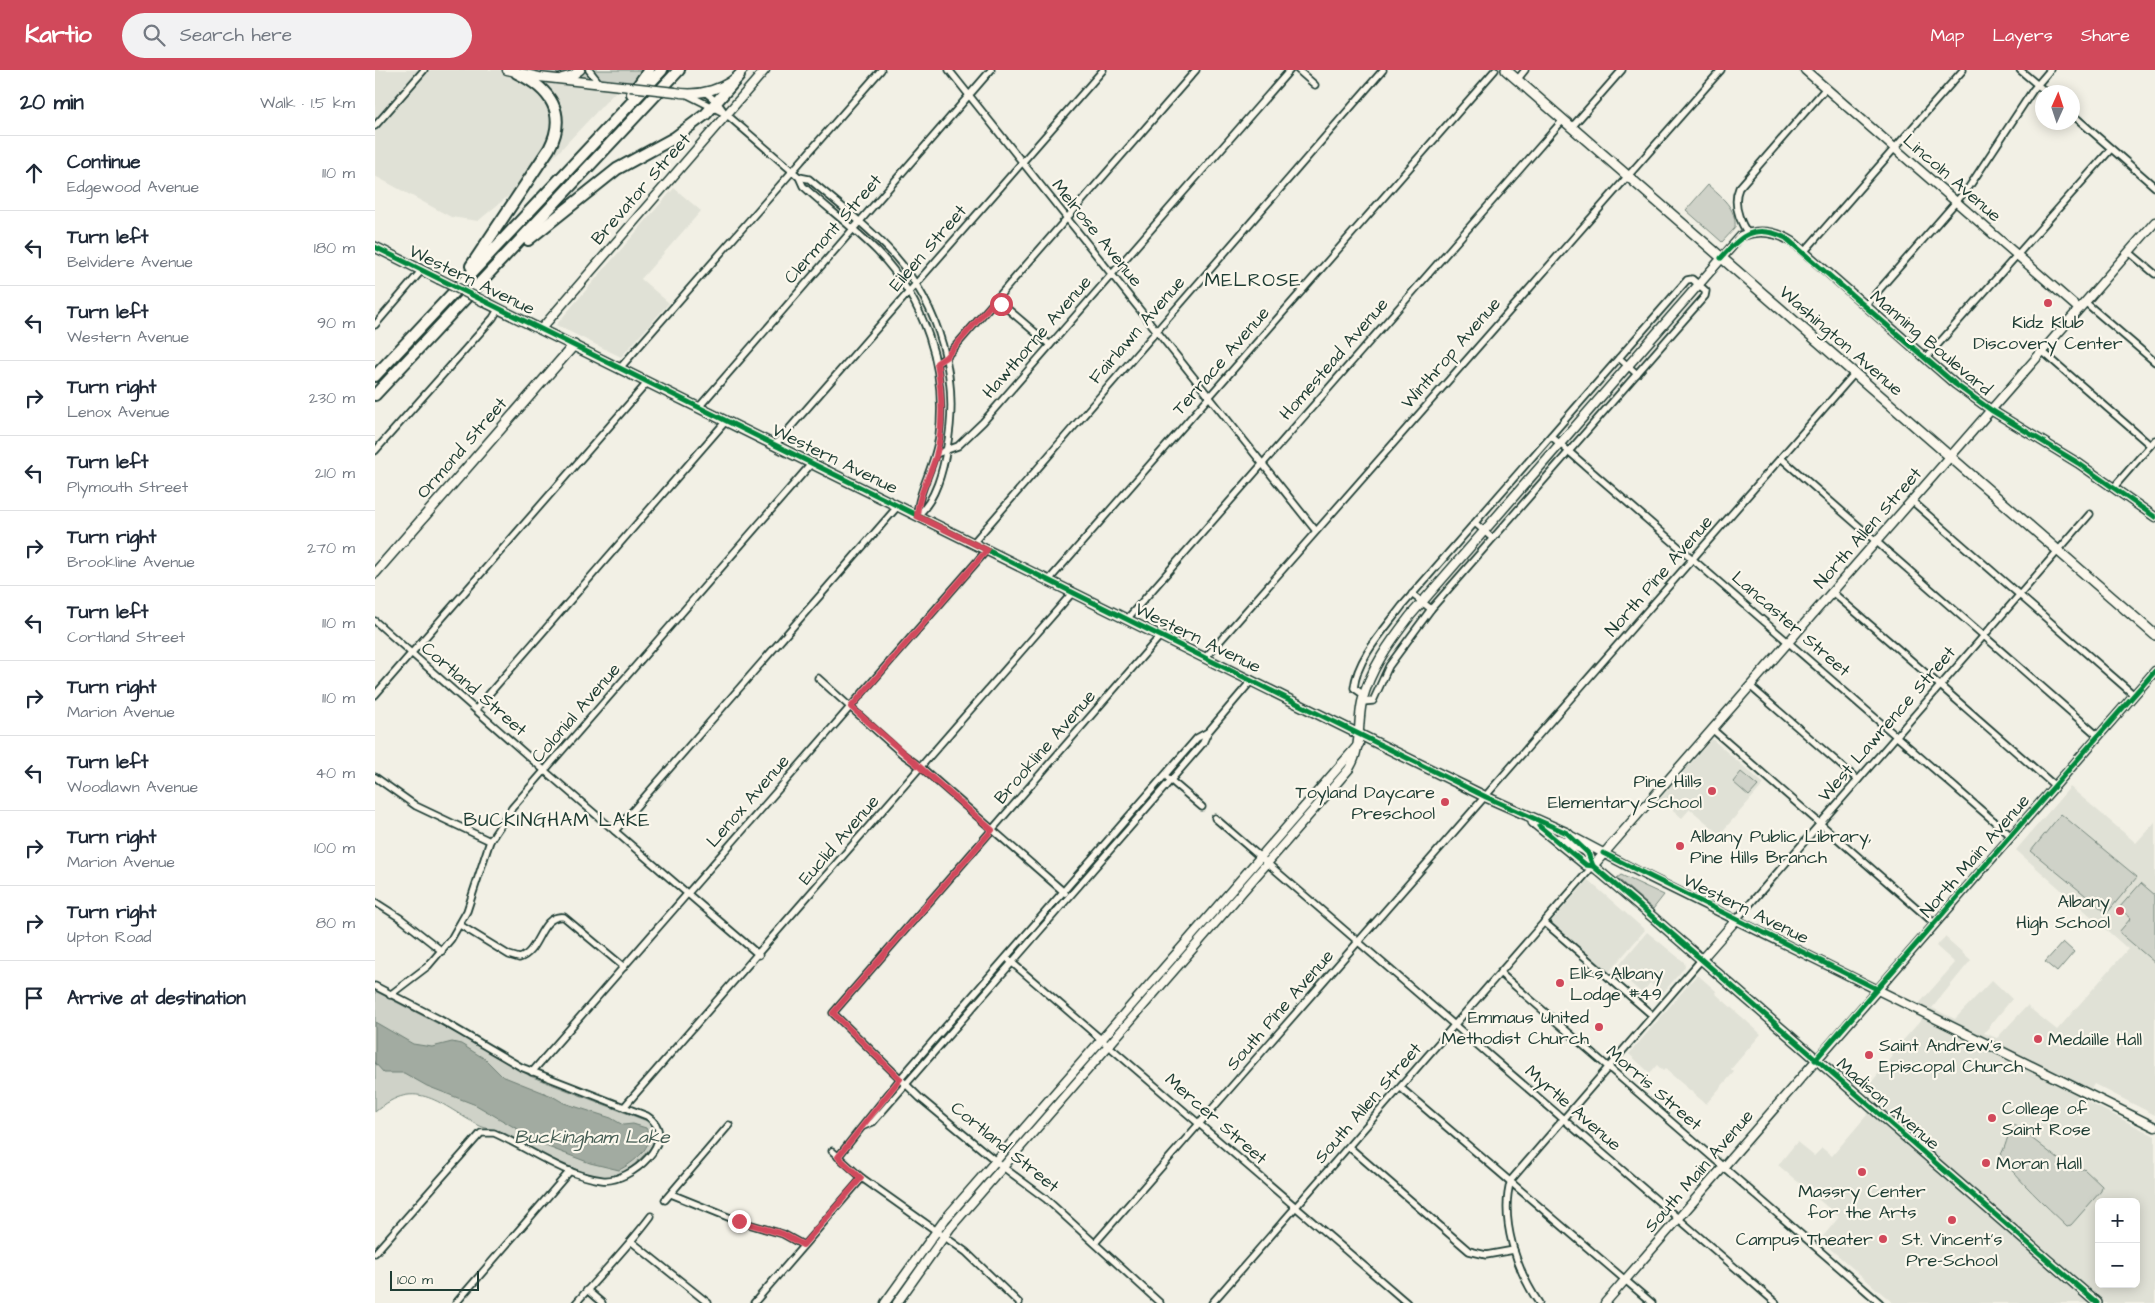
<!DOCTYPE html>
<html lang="en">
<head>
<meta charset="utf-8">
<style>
  :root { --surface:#fff; --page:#f2f2f3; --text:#1f2937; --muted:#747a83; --line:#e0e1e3; --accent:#d1495b }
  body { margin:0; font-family:"Architects Daughter",sans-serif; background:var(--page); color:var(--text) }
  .controls { position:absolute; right:15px; bottom:15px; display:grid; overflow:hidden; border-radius:8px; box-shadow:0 2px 12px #0003 }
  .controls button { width:45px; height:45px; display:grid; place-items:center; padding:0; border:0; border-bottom:1px solid var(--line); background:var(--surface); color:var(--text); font:25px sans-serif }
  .compass { position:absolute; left:1660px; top:15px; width:45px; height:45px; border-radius:50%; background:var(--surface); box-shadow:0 2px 12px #0003; rotate:3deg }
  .scale { position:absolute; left:15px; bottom:12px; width:89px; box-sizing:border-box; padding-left:5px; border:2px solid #1f3d34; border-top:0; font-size:14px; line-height:18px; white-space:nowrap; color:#1f3d34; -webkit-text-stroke:4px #fbf7ec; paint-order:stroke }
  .stop { position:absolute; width:15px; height:15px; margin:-11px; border:4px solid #d1495b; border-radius:50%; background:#fff }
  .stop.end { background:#d1495b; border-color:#fff; box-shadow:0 1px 5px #0008 }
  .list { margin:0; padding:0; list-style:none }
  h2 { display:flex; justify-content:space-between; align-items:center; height:65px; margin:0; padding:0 20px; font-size:21px }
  h2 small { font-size:16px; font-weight:400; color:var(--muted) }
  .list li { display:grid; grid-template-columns:32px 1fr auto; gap:15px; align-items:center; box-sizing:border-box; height:75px; padding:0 20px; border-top:1px solid var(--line) }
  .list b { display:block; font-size:19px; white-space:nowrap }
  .list p { margin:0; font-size:16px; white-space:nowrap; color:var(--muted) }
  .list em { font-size:16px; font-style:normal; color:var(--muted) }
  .icon { flex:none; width:28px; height:28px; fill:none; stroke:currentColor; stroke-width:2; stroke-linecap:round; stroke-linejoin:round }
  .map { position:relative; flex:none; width:1780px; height:1233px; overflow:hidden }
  header { display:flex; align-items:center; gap:30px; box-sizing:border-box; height:70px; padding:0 25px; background:var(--accent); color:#fff }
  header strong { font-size:24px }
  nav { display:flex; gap:28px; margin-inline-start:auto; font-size:18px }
  .search { width:350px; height:45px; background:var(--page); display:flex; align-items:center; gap:12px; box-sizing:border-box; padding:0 18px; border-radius:28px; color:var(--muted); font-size:19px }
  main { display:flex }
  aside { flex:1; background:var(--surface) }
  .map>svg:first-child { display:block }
  .built { fill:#e0e1d6; fill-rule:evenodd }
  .green { fill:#cfd2c8; stroke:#77887e }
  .water { fill:#a2aba1; stroke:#6e7f75 }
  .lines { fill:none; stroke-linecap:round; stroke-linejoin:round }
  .street-casing { stroke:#1f3d34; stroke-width:9 }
  .secondary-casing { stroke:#1f3d34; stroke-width:11 }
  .primary-casing { stroke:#1f3d34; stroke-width:12 }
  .highway-casing { stroke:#1f3d34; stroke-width:14 }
  .street { stroke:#fbf7ec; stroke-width:5.5 }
  .secondary { stroke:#fbf7ec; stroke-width:8 }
  .primary { stroke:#fbf7ec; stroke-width:9 }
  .highway { stroke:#fbf7ec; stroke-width:10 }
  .secondary-bridge-casing { stroke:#1f3d34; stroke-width:11; stroke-linecap:butt }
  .primary-bridge-casing { stroke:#1f3d34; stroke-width:12; stroke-linecap:butt }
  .secondary-bridge { stroke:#fbf7ec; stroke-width:8 }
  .primary-bridge { stroke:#fbf7ec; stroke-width:9 }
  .cycleway-casing { stroke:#fbf7ec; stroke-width:8 }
  .cycleway { stroke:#00873e; stroke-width:5 }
  .route { stroke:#d1495b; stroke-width:6 }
  .poi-dot { fill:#d1495b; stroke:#fbf7ec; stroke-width:2 }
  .labels { text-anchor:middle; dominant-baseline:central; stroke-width:4.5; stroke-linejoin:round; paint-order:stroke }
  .street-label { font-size:18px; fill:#1f3d34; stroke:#fbf7ec }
  .poi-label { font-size:18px; fill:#1f3d34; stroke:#fbf7ec; text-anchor:start }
  .neighbourhood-label { font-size:19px; letter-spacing:1px; fill:#1f3d34; stroke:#fbf7ec }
  .water-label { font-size:19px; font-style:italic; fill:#465e55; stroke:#fbf7ec }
</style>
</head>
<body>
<header>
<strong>Kartio</strong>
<div class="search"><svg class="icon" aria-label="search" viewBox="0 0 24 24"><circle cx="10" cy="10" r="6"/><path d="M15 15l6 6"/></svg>Search here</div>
<nav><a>Map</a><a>Layers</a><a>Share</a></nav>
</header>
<main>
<aside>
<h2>20 min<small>Walk · 1.5 km</small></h2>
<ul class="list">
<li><svg class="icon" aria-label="ahead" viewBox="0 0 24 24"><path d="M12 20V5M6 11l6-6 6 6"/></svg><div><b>Continue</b><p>Edgewood Avenue</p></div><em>110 m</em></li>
<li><svg class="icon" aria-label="left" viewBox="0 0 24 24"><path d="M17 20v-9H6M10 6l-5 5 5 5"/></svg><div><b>Turn left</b><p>Belvidere Avenue</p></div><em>180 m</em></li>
<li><svg class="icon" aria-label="left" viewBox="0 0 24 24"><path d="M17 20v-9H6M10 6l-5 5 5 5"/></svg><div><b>Turn left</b><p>Western Avenue</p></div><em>90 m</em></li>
<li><svg class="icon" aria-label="right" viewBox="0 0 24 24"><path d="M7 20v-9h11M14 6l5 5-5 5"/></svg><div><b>Turn right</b><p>Lenox Avenue</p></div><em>230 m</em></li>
<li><svg class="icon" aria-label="left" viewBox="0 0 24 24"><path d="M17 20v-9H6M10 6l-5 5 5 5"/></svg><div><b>Turn left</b><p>Plymouth Street</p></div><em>210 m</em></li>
<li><svg class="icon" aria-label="right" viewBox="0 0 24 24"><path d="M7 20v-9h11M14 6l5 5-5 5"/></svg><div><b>Turn right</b><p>Brookline Avenue</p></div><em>270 m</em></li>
<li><svg class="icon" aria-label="left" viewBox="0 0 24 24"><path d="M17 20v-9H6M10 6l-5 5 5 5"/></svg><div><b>Turn left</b><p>Cortland Street</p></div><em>110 m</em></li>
<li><svg class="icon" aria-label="right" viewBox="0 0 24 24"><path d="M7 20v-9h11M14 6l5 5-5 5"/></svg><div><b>Turn right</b><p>Marion Avenue</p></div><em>110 m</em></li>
<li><svg class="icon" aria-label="left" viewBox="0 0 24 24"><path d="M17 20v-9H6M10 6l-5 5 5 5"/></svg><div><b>Turn left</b><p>Woodlawn Avenue</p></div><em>40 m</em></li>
<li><svg class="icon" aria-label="right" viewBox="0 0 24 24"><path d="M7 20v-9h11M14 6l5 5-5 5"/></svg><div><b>Turn right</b><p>Marion Avenue</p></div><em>100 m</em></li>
<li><svg class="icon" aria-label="right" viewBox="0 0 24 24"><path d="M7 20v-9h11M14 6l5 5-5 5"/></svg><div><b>Turn right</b><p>Upton Road</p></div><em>80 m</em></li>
<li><svg class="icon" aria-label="arrive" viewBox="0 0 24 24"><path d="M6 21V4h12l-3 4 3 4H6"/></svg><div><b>Arrive at destination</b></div></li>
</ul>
</aside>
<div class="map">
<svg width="1780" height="1233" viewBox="0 0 1780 1233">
  <rect width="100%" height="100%" fill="#f2f0e5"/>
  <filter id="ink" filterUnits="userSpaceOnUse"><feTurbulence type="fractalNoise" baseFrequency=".02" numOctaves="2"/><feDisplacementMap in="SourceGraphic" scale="10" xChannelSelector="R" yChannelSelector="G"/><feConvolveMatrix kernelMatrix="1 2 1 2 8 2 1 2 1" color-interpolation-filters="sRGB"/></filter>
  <g filter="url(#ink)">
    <g class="built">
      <polygon points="0,0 261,0 173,93 103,151 76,147 0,106"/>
      <polygon points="299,118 326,141 266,209 294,233 246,287 181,255"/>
      <polygon points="1337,669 1389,714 1345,764 1315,739 1307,748 1285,729"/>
      <path d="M1695 717 1761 773 1780 752V1045L1719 1014 1709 1030 1780 1066V1233H1518L1445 1170 1464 1147 1403 1095 1422 1072 1439 1086 1447 1078 1457 1086 1503 1032 1490 1020 1518 986 1516 984 1547 949 1536 943 1580 893 1561 876 1570 867 1596 890 1557 938 1580 949 1617 910 1637 929 1609 963 1622 968 1652 936 1682 960 1753 879 1641 780ZM1724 1132H1761V1214H1724Z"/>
      <polygon points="1213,810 1270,860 1233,903 1179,857 1177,851"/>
      <polygon points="1272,862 1309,892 1310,897 1287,924 1275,913 1267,923 1240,900"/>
      <polygon points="1321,906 1324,906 1341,921 1340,923 1386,964 1356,999 1359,1002 1331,1034 1290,999 1288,1001 1282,995 1275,1003 1254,984"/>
    </g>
    <g class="green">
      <polygon points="132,0 268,0 260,13"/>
      <path d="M1333 115C1346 127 1362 138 1360 158L1347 172 1311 140Z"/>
      <polygon points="1366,702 1383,716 1374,726 1358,712"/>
      <polygon points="1686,744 1762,807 1732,843 1656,781"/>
      <polygon points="1246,805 1289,825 1278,839 1242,808"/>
      <polygon points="1766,813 1780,825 1780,893 1744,862 1756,848 1744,838"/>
      <polygon points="1688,872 1699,882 1682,902 1670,892"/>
      <path d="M0 921 81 963 155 1006 272 1051 280 1061C282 1072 274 1080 267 1087 257 1097 246 1107 232 1107 203 1107 153 1074 127 1062 120 1059 111 1059 105 1056 66 1036 42 1005 0 1042Z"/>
      <path d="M1640 1055 1697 1100 1709 1099 1727 1116 1726 1121 1696 1155 1692 1156C1669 1134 1645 1112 1625 1086 1631 1077 1632 1066 1637 1056Z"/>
    </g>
    <path class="water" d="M0 952 38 974 57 977 77 972 86 974 110 989 127 1006 177 1026 189 1033 236 1048 248 1055 258 1054 271 1058C282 1076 258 1093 244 1100L215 1093 173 1077 101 1035 52 1016 29 1003H9L0 993Z"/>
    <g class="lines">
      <g class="street-casing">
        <g id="street">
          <polyline points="214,0 225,14"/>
          <polyline points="574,0 941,461"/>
          <polyline points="923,0 940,15"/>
          <polyline points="1645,0 1671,22"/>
          <polyline points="1142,10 1150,0"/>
          <polyline points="330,22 342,32 350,43"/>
          <path d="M313 25 351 44 424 107 428 116C452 138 479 158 502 181 550 231 572 297 564 366 561 394 543 420 542 446"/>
          <polyline points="1698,45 1780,117"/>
          <polyline points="0,56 49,0"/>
          <polyline points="1197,57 1247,0"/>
          <path d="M424 107 434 109C462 133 494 157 519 185 565 237 585 309 572 377 568 400 561 430 542 446"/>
          <path d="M1373 164C1364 150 1357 134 1364 118L1451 18"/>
          <polyline points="1429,182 1588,0"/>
          <polyline points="1754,182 1780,204"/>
          <polyline points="621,229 675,275"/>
          <polyline points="1710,232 1780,292"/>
          <polyline points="1490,236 1594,117 1658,20 1675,0"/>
          <polyline points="0,255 47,200"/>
          <polyline points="1667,281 1775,375"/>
          <polyline points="1244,288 1262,304"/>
          <polyline points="1550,289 1736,79"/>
          <polyline points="562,293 571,287 821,0"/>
          <polyline points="245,298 506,0"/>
          <polyline points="324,337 616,0"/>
          <polyline points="1176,366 1636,766"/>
          <polyline points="400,375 728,0"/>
          <polyline points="0,381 118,248 124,238"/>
          <polyline points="561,384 583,376 608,352 915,0"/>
          <polyline points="1406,388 1722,665"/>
          <polyline points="1739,417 1780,370"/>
          <polyline points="1537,431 1759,625"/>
          <polyline points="1100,453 1117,468"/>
          <polyline points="598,473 1008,0"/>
          <polyline points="674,510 1120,0"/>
          <path d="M1457 522C1532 586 1605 651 1680 716"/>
          <polyline points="1037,524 1056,539"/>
          <polyline points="752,549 1188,50"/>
          <polyline points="0,551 170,701 384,885"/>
          <polyline points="830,588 1346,0"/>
          <polyline points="443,608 526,683 547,698 690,823"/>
          <polyline points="1375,616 1483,710"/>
          <polyline points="0,625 273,312"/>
          <path d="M987 632 998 631 1014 596 1056 539 1330 226 1331 221 1317 209 1312 210 1027 536C1010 559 982 588 979 618L989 625"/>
          <polyline points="101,639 351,351"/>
          <polyline points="1337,659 1559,853"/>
          <polyline points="0,707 41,736 115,771"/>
          <polyline points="793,708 827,737"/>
          <polyline points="840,748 1401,1233"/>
          <polyline points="240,761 523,436"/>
          <polyline points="0,832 25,848 67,881"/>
          <polyline points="1361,850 1715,444"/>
          <polyline points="1169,852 1277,945"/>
          <path d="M85 855 134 885 144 888C165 883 164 844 189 847L249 897"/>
          <polyline points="634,890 1032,1233"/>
          <polyline points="1125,903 1505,1233"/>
          <path d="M0 916 64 949 146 997 272 1046C307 1068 255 1114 227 1110 188 1105 155 1079 119 1063H106L0 1183"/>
          <polyline points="15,925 53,896 76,869 92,841 115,771 137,738 437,393"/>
          <polyline points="157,1002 612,480"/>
          <polyline points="1026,1018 1277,1233"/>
          <polyline points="249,1037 698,522"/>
          <polyline points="489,1056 498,1052 796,710 828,673 833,662 877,610"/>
          <polyline points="974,1077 1094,1181 1111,1185 1139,1180"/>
          <polyline points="457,1081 487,1108 591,1182 644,1233"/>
          <polyline points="463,1087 525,1009 822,668 833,662"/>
          <polyline points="296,1124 363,1151 408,1164 428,1175"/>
          <polyline points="290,1130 354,1055"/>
          <polyline points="257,1172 333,1233"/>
          <polyline points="720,1173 1479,304"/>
          <polyline points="212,1220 227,1233"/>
          <polyline points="81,1233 195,1101"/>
          <path d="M201 1233C226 1204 253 1177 276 1146"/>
          <polyline points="379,1233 487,1108"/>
          <polyline points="785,1233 671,1129 628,1097 545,1028 458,943 786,565"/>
          <polyline points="837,1233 1218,796"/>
          <path d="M1164 1233C1142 1201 1124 1149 1136 1110L1326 890"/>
        </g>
      </g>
      <g class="secondary-casing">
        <g id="secondary">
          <polyline points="132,0 164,7 255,17"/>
          <polyline points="1430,0 1704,239"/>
          <polyline points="187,8 198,5 205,0"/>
          <path d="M300 22C323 27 353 19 368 0"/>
          <polyline points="166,259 390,0"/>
          <polyline points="1198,767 1266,803 1780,1057"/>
          <polyline points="1183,769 1209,780"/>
          <polyline points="1218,796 1780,152"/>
          <polyline points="1326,890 1361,850"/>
          <polyline points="510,1233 571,1148 984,674"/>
          <path d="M522 1233 575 1158 974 699C987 678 982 655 987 632 995 599 1015 572 1035 546L1366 166C1384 159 1402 162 1418 172L1580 314 1616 340 1703 393 1780 447"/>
          <polyline points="1230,1233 1780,601"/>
        </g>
      </g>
      <g class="primary-casing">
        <g id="primary">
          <polyline points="1131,0 1780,565"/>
          <polyline points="0,177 64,209"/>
          <polyline points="112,233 1111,727 1192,763 1213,783 1218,796"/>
          <polyline points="0,503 199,275"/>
          <polyline points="1158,752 1211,795 1218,796 1258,830 1722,1233"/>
        </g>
      </g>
      <g class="highway-casing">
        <g id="highway">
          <polyline points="257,24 274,0"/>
          <polyline points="153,170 242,99 299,68 331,44 364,6"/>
          <path d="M96 196 174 79C193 43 175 19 142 3"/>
          <polyline points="0,306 287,0"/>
          <polyline points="0,325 304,0"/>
        </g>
      </g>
      <use href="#street" class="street"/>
      <use href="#secondary" class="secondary"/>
      <use href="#primary" class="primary"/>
      <use href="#highway" class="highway"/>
      <g class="secondary-bridge-casing">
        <polyline id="secondary-bridge" points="255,17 300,22"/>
      </g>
      <g class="primary-bridge-casing">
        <polyline id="primary-bridge" points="64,209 112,233"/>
      </g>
      <use href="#secondary-bridge" class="secondary-bridge"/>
      <use href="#primary-bridge" class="primary-bridge"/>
      <g class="cycleway-casing">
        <g id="cycleway">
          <polyline points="0,177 1111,727 1192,763 1213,783 1218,796"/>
          <path d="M1346 188C1366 165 1380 153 1411 168L1580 314 1616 340 1703 393 1780 447"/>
          <polyline points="1164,756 1211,795 1218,796 1258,830 1722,1233"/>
          <polyline points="1228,783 1502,919"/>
          <polyline points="1440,990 1780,601"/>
        </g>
      </g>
      <use href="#cycleway" class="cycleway"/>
    </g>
  </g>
  <g class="lines" filter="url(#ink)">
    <path class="route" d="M364 1151 408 1164 428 1175 486 1108 463 1087 525 1009 458 943 617 760 476 637 612 480 542 446C543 425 555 406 561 386 569 357 567 323 562 293L571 287 621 229 626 234"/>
  </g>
  <g class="poi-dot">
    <circle cx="1673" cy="233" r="5"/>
    <circle cx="1337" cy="721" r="5"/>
    <circle cx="1070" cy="732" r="5"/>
    <circle cx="1305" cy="776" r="5"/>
    <circle cx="1745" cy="841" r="5"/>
    <circle cx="1185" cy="913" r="5"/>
    <circle cx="1224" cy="957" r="5"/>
    <circle cx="1663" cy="969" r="5"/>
    <circle cx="1494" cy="985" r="5"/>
    <circle cx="1617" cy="1048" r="5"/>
    <circle cx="1611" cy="1093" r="5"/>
    <circle cx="1487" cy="1102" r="5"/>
    <circle cx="1577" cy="1150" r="5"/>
    <circle cx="1508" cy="1169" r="5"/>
  </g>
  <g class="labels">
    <g class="street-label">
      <text transform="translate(1577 108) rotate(41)">Lincoln Avenue</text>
      <text transform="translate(266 119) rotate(-49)">Brevator Street</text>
      <text transform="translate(458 159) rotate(-49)">Clermont Street</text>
      <text transform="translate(722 163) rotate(51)">Melrose Avenue</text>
      <text transform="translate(553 178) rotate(-49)">Eileen Street</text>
      <text transform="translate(97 210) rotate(26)">Western Avenue</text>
      <text transform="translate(762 260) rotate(-49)">Fairlawn Avenue</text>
      <text transform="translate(662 267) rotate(-49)">Hawthorne Avenue</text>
      <text transform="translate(1466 271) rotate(41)">Washington Avenue</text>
      <text transform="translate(1556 273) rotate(40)">Manning Boulevard</text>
      <text transform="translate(1076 283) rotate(-49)">Winthrop Avenue</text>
      <text transform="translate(959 289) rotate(-49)">Homestead Avenue</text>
      <text transform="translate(846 291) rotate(-49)">Terrace Avenue</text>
      <text transform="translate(87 378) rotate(-49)">Ormond Street</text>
      <text transform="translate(460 389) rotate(26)">Western Avenue</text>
      <text transform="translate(1493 458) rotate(-49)">North Allen Street</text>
      <text transform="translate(1284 506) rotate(-49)">North Pine Avenue</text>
      <text transform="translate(1416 554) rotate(41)">Lancaster Street</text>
      <text transform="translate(823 568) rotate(26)">Western Avenue</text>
      <text transform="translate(99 619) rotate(41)">Cortland Street</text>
      <text transform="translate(201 643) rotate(-49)">Colonial Avenue</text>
      <text transform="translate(1512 654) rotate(-49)">West Lawrence Street</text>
      <text transform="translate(670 677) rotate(-49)">Brookline Avenue</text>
      <text transform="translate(373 731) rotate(-49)">Lenox Avenue</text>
      <text transform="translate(464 770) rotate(-49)">Euclid Avenue</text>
      <text transform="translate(1600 786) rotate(-49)">North Main Avenue</text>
      <text transform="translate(1371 839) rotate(26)">Western Avenue</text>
      <text transform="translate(905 940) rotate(-49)">South Pine Avenue</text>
      <text transform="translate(1279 1018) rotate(41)">Morris Street</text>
      <text transform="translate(993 1033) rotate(-49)">South Allen Street</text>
      <text transform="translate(1513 1034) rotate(41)">Madison Avenue</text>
      <text transform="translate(1198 1038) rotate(41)">Myrtle Avenue</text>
      <text transform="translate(841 1049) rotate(41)">Mercer Street</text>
      <text transform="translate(630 1077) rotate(39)">Cortland Street</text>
      <text transform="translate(1324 1101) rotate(-49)">South Main Avenue</text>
    </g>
    <g class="poi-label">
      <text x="1673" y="252" text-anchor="middle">Kidz Klub<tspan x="1673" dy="21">Discovery Center</tspan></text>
      <text x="1327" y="711" text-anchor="end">Pine Hills<tspan x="1327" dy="21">Elementary School</tspan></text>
      <text x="1060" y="722" text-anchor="end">Toyland Daycare<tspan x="1060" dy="21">Preschool</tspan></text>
      <text x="1315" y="766">Albany Public Library,<tspan x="1315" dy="21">Pine Hills Branch</tspan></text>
      <text x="1735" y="831" text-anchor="end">Albany<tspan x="1735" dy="21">High School</tspan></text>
      <text x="1195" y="903">Elks Albany<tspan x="1195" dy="21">Lodge #49</tspan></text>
      <text x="1214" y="947" text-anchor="end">Emmaus United<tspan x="1214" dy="21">Methodist Church</tspan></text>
      <text x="1673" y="969">Medaille Hall</text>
      <text x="1504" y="975">Saint Andrew's<tspan x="1504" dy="21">Episcopal Church</tspan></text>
      <text x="1627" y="1038">College of<tspan x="1627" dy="21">Saint Rose</tspan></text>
      <text x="1621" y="1093">Moran Hall</text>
      <text x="1487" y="1121" text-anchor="middle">Massry Center<tspan x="1487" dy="21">for the Arts</tspan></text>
      <text x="1498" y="1169" text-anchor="end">Campus Theater</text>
      <text x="1577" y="1169" text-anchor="middle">St. Vincent's<tspan x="1577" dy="21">Pre-School</tspan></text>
    </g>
    <g class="neighbourhood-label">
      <text x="878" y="210">MELROSE</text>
      <text x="182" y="750">BUCKINGHAM LAKE</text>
    </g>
    <g class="water-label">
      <text x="217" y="1067">Buckingham Lake</text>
    </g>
  </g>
</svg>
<div class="controls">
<button>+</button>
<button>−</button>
</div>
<svg class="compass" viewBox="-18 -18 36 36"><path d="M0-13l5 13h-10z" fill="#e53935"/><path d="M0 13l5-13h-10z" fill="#747a83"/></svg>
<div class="scale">100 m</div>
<div class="stop" style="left:626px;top:234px"></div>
<div class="stop end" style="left:364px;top:1151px"></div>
</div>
</main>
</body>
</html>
